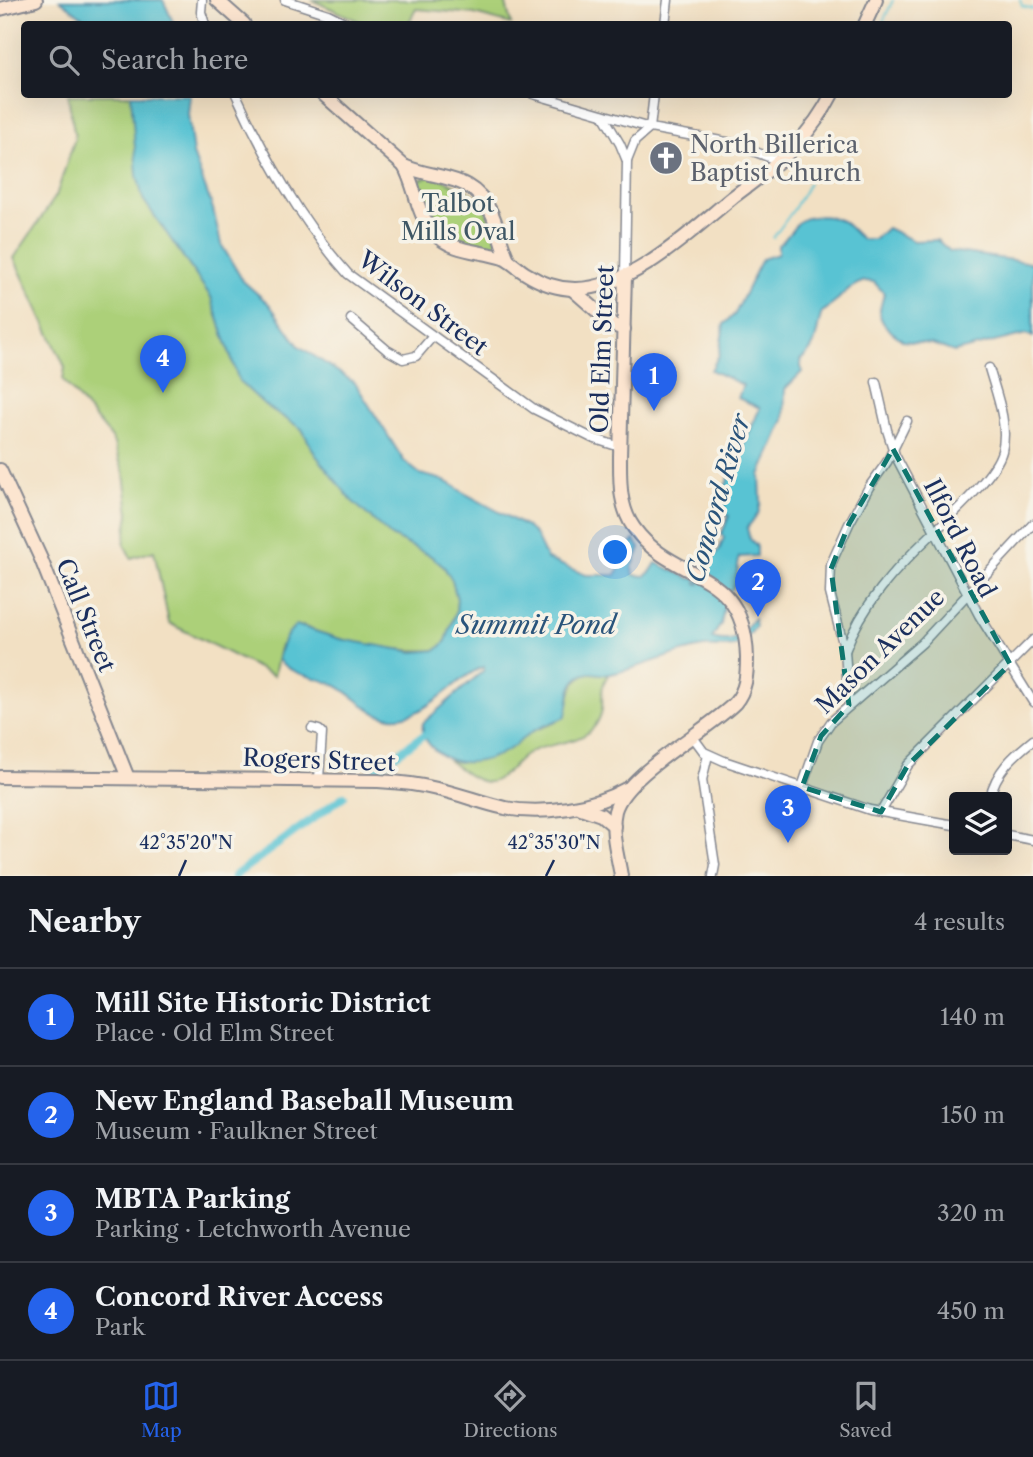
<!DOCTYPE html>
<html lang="en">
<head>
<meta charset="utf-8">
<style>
  :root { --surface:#171b24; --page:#242831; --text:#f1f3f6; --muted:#9ea1a6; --line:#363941; --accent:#2563eb }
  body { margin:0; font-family:"Libre Caslon Text",serif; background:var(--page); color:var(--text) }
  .controls { position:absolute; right:21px; bottom:21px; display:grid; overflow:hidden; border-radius:7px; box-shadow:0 7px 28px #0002 }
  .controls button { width:63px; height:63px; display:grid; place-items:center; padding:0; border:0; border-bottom:2px solid var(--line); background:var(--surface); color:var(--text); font:35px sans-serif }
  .you { position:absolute; left:616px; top:553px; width:24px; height:24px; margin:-18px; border:5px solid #fff; border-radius:50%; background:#1a73e8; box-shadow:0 0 0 10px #1a73e833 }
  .badge { display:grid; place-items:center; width:46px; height:46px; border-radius:50%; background:var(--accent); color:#fff; font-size:23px; font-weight:700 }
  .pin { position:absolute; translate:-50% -58px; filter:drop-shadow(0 2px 4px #0008) }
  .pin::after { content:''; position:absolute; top:37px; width:24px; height:21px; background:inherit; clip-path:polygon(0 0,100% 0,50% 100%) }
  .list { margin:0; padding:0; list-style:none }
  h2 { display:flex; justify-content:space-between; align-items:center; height:91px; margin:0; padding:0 28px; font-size:30px }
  h2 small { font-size:23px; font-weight:400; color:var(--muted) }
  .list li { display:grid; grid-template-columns:46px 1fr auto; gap:21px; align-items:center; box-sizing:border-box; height:98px; padding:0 28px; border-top:2px solid var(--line) }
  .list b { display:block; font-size:26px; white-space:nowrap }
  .list p { margin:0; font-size:23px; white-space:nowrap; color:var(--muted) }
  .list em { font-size:23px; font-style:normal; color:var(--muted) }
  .icon { flex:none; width:38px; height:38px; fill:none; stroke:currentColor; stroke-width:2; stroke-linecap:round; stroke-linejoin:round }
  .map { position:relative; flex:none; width:1033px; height:876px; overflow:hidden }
  .search { position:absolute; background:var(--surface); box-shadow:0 7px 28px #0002; left:21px; right:21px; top:21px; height:77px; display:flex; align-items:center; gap:18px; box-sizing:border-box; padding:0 24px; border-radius:7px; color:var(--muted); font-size:26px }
  .sheet { height:483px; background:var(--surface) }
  nav { display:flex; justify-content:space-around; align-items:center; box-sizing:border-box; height:98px; border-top:2px solid var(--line); background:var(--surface); font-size:19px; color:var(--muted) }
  nav a { display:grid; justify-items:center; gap:4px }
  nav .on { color:var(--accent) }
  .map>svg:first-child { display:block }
  .green { fill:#acd079; stroke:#64806c; stroke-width:2 }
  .water { fill:#58c3d3; stroke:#3a7998; stroke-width:2 }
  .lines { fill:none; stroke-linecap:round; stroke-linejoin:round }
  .stream { stroke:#58c3d3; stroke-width:2 }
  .canal { stroke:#58c3d3; stroke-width:8 }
  .street-casing { stroke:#868890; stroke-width:11 }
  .secondary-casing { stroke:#868890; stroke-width:16 }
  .street { stroke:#fff; stroke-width:8 }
  .secondary { stroke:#fce5d0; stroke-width:12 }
  .marked { fill:#0f766e; fill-opacity:0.2; stroke:#0f766e; stroke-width:5; stroke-dasharray:14 9; stroke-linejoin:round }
  .ticks { fill:none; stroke:#1b2f5e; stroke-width:2.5 }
  .labels { text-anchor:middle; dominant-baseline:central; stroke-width:7; stroke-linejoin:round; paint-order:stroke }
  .worship-label { font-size:24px; fill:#5b616d; stroke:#f7f3e8; text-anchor:start }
  .park-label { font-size:24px; fill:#3f5765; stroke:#f7f3e8 }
  .street-label { font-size:24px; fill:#1b2f5e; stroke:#f7f3e8 }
  .water-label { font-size:26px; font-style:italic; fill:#2a547b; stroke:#f7f3e8 }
  .ticks-label { font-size:18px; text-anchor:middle; fill:#1b2f5e; stroke:#f7f3e8; stroke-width:7; stroke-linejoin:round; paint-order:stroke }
</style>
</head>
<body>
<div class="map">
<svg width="1033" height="876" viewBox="0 0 1033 876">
  <rect width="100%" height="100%" fill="#f7f3e8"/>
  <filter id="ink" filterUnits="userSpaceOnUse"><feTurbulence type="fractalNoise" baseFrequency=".0143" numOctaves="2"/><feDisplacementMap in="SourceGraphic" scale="14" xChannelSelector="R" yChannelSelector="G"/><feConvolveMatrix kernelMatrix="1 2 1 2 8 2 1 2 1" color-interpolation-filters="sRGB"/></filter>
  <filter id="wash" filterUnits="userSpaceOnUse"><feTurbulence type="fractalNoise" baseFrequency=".00686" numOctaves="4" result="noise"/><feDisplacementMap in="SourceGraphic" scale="28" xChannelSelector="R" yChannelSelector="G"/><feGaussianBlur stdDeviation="1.57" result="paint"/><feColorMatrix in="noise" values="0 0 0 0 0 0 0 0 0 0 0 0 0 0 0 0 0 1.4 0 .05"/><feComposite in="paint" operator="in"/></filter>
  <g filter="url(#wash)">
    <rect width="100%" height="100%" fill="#f2e0c3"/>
    <g class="green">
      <polygon points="312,0 505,0 511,24 474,14 416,9 408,24 365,24"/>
      <path d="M68 95H131L143 199 211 297 239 381 265 405 302 429 315 454 391 536 431 556 444 567 452 580 457 599 456 612 446 641 437 650C400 653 337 642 303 626L280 647 274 676 169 623 154 551 131 558 124 544 129 514 124 474 112 438 63 380 65 367 14 258 56 196 75 138Z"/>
      <polygon points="433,174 482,199 498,244 492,251 436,235 416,190 419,180"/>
      <path d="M590 672 608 675C595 694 610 705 595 726 580 745 550 742 530 752 516 759 502 784 486 782 472 780 459 768 448 760 465 765 491 759 507 750 516 745 524 736 533 731 541 727 553 725 559 720 576 703 562 682 590 672Z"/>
    </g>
    <g class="water">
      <polygon points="60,0 163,0 174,24 91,24"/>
      <path d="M131 95H190L188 114 193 154 213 209 221 244 243 281 269 304 299 346 355 383 404 461 420 474 439 479 451 484 464 493 527 527 535 534 547 559 586 575H616L629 547 634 540 640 548 632 568 634 575 645 576 651 571 656 563 691 579 695 578 697 584H700L698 580 720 548 724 537 721 535 729 516 723 513 725 505 718 502 760 408 738 398 743 385 711 370 719 355 724 324 735 314 762 259 778 254V245C785 241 791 231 797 224 805 214 829 215 840 220 848 224 855 234 862 239H875L887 228 914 241 937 240 950 251 1033 263V337L1026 334 954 352 932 344 903 341C894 333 878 324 880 310 881 304 883 299 884 293L874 282 865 281C842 288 840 302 822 312 815 332 819 347 800 360L802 372 785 389 784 420 760 475 761 503 758 514 747 528 750 539 757 546V556L739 557 736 583 726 598 721 624 712 638C737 645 740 636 754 618L756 626C752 631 747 639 742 643 732 649 715 646 704 647 671 652 643 668 610 674 600 676 589 669 579 677 566 687 571 704 565 717 554 723 541 725 530 733 523 738 516 745 508 750 486 763 456 769 436 751 427 743 421 735 423 723L484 670V667C451 678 420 731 378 714 363 707 352 694 337 686 317 676 295 677 278 660 280 646 285 635 296 625L340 639 414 652 437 650 446 641 456 612 457 599 452 580 444 567 431 556 391 536 352 501 315 454 302 429 265 405 239 381 211 297 143 199 137 175Z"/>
    </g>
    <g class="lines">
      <g class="stream">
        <polyline points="1020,0 1022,6 1033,9"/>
        <polyline points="882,24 893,0"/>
        <polyline points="773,238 794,209 809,183"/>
      </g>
      <g class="canal">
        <polyline points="374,773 391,758 430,731"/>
        <polyline points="234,876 344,796"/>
      </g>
    </g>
  </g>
  <g filter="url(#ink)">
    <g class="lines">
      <g class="street-casing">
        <g id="street">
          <polyline points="202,0 201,12 205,24"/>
          <polyline points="285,0 328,14 348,24"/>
          <polyline points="665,24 668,0"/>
          <path d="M236 94C264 156 303 224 348 274L534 409 592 438 620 447"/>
          <polyline points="533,94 650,128 732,143 779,161"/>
          <polyline points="603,115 620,144 627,161"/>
          <polyline points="625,275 627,161 635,141 650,128 654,94"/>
          <polyline points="351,319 387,350 403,359 416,356 433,336"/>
          <polyline points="876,382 887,430 895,455 979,615 1033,702"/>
          <path d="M845 651C862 605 895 569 930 536 949 517 995 477 1002 451 1009 424 996 393 989 368"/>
          <polyline points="849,705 845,651 830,593 831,564 849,524 869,487 887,462 907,421"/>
          <polyline points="312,728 319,730 322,733 319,779"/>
          <polyline points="693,737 704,752 724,761 870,810 954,825"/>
          <polyline points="708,755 702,780 715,865 713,876"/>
          <polyline points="802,787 818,741 831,722 922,643 1033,524"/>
          <path d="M990 797C996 771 1013 756 1033 740"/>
          <polyline points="881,812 908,765 1033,640"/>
          <polyline points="1007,835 1033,840"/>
        </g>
      </g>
      <g class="secondary-casing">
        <g id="secondary">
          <polyline points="217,0 244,24"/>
          <polyline points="0,9 36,0"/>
          <polyline points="865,24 876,0"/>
          <path d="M323 94 404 166C439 181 472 172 492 214 499 229 501 246 509 261"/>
          <path d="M404 166C416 187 416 214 434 233 454 253 478 250 503 258 511 261 517 268 525 273 539 282 557 289 575 289 632 289 691 231 733 197 754 181 777 165 795 146 810 130 822 114 832 94"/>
          <polyline points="572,289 613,325 624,329"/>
          <polyline points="0,470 41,559 128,778"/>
          <path d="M0 777 378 781C398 782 418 784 437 789 460 794 482 803 505 808 542 815 593 808 626 789"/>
          <polyline points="581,808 601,815 614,826"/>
          <path d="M621 876C618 856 610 832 615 811 625 774 706 732 735 703 746 690 747 675 747 658 745 565 674 584 634 528 619 507 620 481 620 456L625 275"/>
        </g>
      </g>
      <use href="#street" class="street"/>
      <use href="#secondary" class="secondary"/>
    </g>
  </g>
  <path class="marked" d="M893 449 1010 664 908 765 881 812 802 787 821 736 849 705 831 569 849 524Z"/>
  <path class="ticks" d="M179 876 186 860M546 876 554 860"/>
  <defs>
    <g id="church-disc" transform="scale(1.75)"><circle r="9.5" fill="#6b7280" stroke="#f7f3e8"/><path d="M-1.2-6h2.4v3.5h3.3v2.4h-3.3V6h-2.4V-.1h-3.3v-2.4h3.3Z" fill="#fff"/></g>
  </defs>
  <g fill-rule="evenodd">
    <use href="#church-disc" x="666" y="158"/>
  </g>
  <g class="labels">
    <g class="worship-label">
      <text x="690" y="144">North Billerica<tspan x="690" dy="28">Baptist Church</tspan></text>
    </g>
    <g class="park-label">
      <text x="458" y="203">Talbot<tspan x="458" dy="28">Mills Oval</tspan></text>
    </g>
    <g class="street-label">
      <text transform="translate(423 303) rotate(37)">Wilson Street</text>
      <text transform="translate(602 349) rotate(-88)">Old Elm Street</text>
      <text transform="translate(960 538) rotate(63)">Ilford Road</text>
      <text transform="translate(86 615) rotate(68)">Call Street</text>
      <text transform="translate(880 651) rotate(-44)">Mason Avenue</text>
      <text transform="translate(319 760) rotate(2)">Rogers Street</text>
    </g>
    <g class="water-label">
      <text transform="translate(718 498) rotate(-74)">Concord River</text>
      <text x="536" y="625">Summit Pond</text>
    </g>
  </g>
  <g class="ticks-label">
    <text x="186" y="849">42°35'20"N</text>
    <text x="554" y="849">42°35'30"N</text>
  </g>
</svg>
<div class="controls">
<button><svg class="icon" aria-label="layers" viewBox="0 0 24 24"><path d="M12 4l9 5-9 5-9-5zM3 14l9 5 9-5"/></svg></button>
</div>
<div class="you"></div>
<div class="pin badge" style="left:654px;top:411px">1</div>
<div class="pin badge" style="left:758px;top:617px">2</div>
<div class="pin badge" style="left:788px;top:843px">3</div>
<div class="pin badge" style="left:163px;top:393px">4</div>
<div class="search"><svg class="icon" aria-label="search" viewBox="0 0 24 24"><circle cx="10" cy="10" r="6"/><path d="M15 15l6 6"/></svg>Search here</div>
</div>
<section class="sheet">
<h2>Nearby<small>4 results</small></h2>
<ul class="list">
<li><span class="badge">1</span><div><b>Mill Site Historic District</b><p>Place · Old Elm Street</p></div><em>140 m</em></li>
<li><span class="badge">2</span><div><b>New England Baseball Museum</b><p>Museum · Faulkner Street</p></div><em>150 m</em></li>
<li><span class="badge">3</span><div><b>MBTA Parking</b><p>Parking · Letchworth Avenue</p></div><em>320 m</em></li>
<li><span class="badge">4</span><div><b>Concord River Access</b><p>Park</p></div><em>450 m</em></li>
</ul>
</section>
<nav>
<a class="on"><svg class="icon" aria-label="map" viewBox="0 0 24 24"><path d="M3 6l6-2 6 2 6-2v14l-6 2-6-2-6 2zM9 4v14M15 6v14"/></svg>Map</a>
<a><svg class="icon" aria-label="directions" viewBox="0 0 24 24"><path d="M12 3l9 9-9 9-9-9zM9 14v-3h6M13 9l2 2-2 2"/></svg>Directions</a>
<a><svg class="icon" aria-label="saved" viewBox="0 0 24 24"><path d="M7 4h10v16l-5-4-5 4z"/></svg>Saved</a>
</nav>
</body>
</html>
